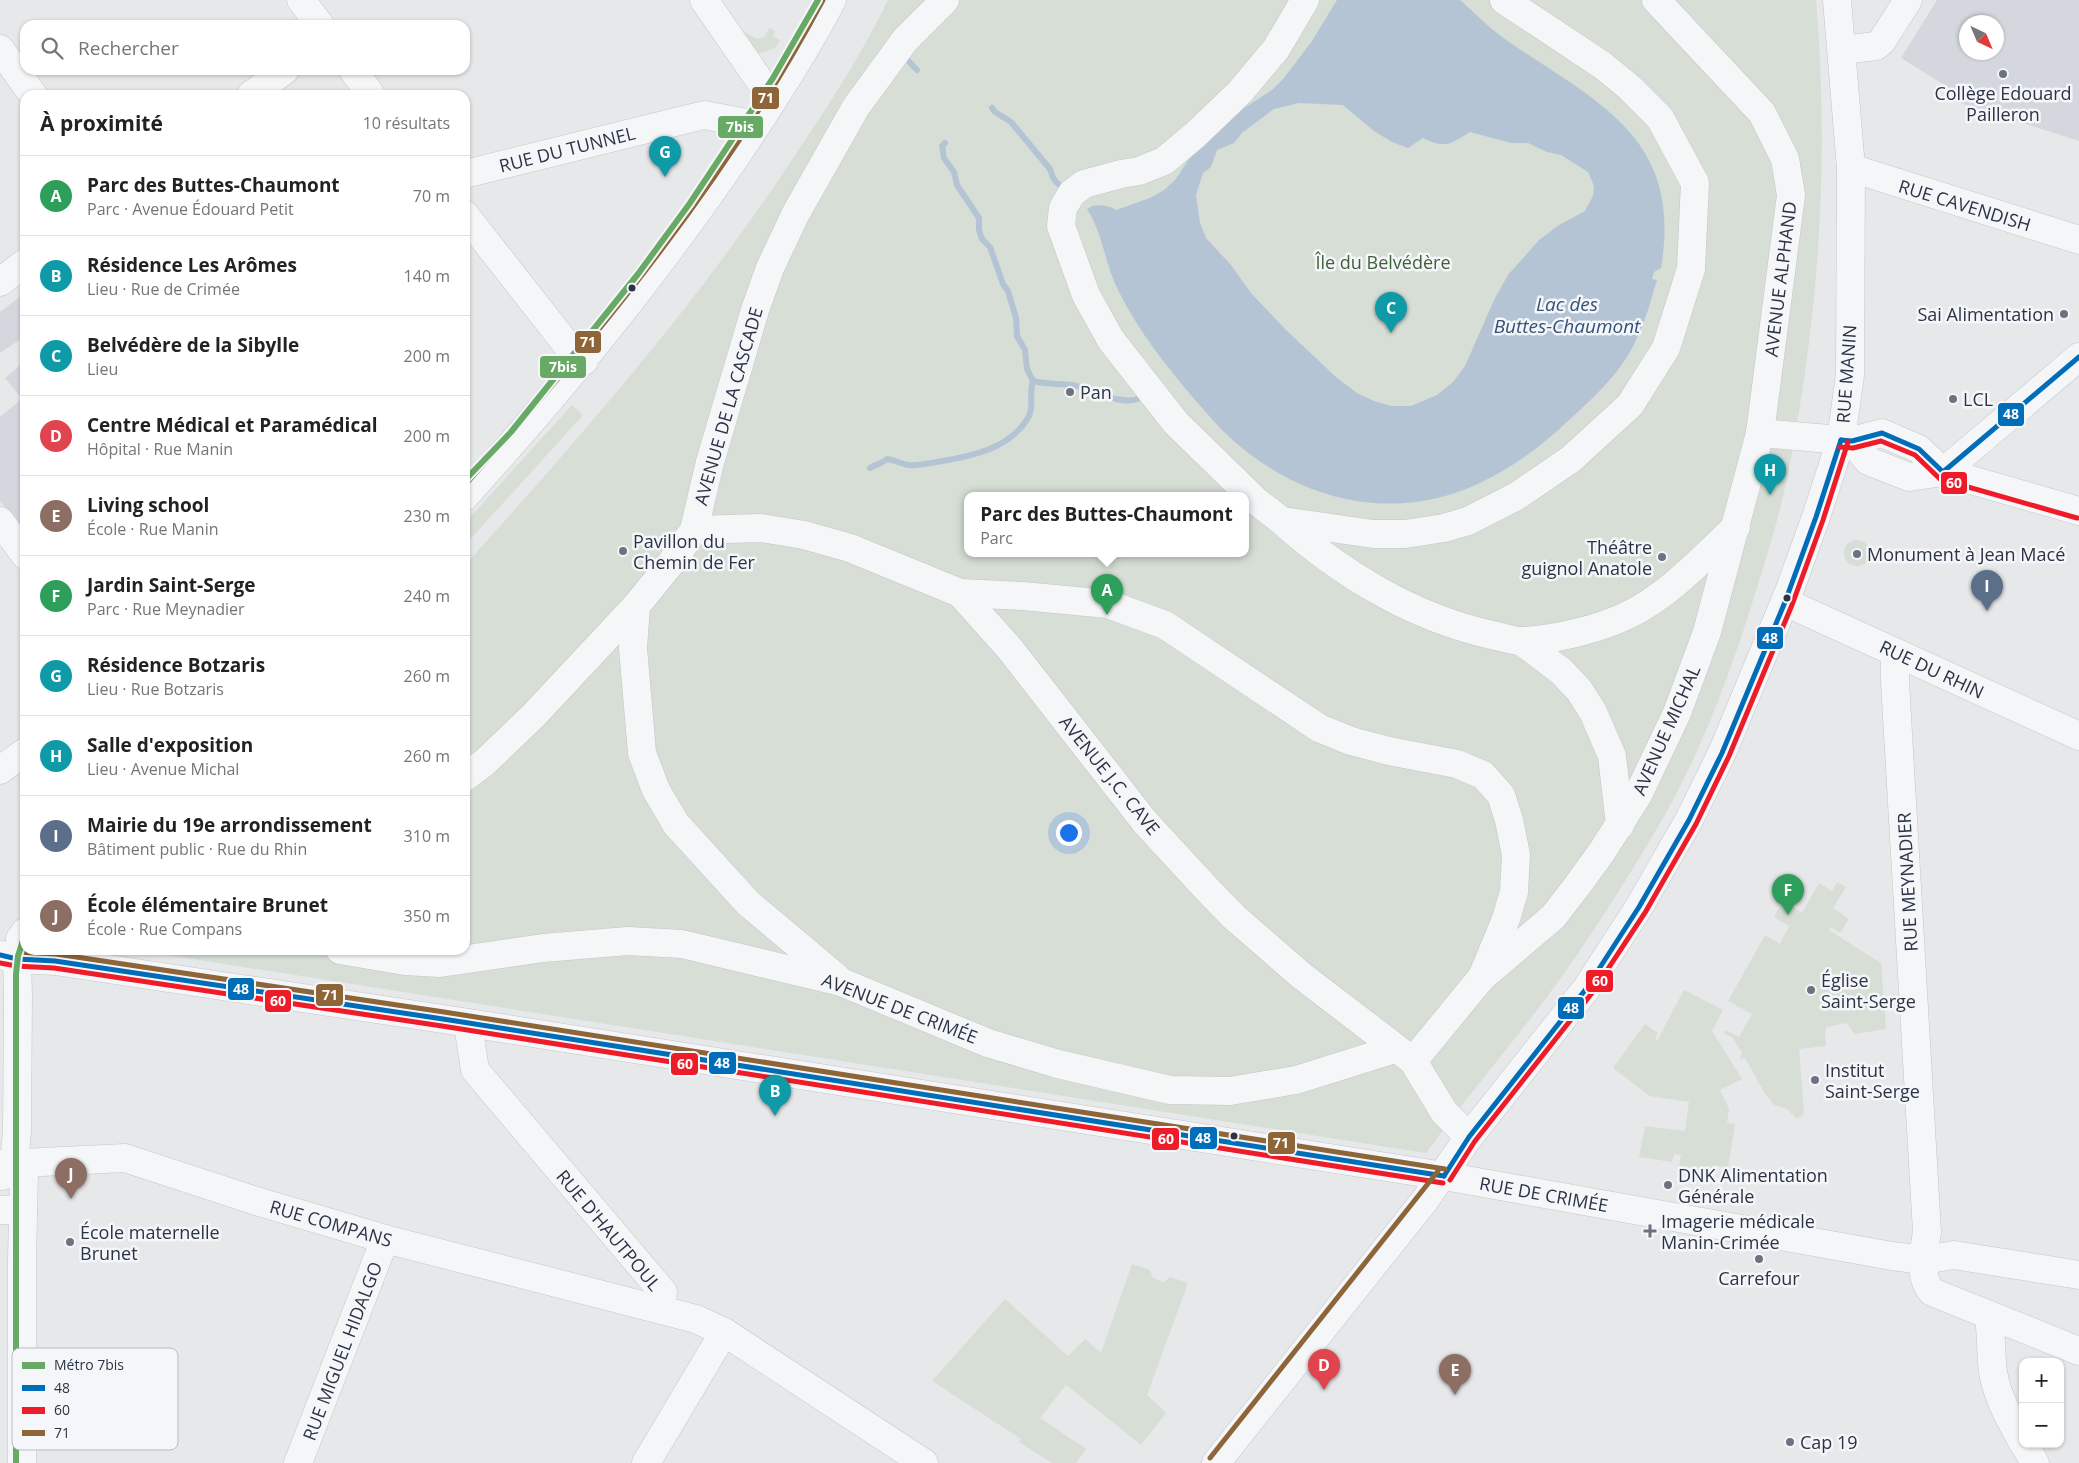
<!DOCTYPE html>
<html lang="fr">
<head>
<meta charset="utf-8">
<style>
  :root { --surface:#fff; --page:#f6f6f6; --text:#222; --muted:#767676; --line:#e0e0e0; --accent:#1a73e8 }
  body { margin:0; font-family:"Open Sans",sans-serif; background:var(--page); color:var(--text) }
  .controls { position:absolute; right:15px; bottom:15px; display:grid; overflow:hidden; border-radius:10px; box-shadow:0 1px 4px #0004 }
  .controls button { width:45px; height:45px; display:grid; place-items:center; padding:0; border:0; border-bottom:1px solid var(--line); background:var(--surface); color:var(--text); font:25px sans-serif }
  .compass { position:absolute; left:1959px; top:15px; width:45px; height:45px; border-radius:50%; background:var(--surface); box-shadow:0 1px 4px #0004; rotate:136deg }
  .you { position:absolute; left:1068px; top:832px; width:18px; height:18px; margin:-12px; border:4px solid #fff; border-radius:50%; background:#1a73e8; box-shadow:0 0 0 8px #1a73e833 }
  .badge { display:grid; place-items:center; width:32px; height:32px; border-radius:50%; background:var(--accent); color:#fff; font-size:16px; font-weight:700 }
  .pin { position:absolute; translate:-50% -41px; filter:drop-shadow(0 1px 2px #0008) }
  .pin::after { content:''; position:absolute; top:26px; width:18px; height:15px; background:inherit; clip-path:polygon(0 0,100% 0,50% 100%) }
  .popup { position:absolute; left:964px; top:492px; width:285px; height:65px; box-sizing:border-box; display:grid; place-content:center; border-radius:10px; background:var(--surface); filter:drop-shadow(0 1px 4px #0005); font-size:16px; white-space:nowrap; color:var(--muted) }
  .popup b { font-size:19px; color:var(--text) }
  .popup::after { content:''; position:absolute; left:50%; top:100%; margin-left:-10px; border:10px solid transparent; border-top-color:var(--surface) }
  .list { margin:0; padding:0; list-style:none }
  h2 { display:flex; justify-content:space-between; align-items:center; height:65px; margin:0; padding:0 20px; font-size:21px }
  h2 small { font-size:16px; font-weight:400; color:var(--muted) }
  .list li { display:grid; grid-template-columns:32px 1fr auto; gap:15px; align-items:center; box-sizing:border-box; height:80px; padding:0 20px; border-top:1px solid var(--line) }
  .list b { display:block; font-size:19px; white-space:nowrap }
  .list p { margin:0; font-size:16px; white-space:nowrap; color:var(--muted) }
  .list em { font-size:16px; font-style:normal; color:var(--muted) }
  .icon { flex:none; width:28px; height:28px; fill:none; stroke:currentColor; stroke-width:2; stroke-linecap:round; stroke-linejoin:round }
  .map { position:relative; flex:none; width:2079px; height:1463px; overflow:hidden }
  .search { position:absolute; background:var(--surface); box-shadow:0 1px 4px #0004; left:20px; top:20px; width:450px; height:55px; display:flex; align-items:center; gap:12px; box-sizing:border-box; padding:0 18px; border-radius:15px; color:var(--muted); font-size:19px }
  .panel { position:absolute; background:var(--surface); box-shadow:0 1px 4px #0004; left:20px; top:90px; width:450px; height:865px; border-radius:15px }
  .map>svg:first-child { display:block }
  .built { fill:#d4d7dd; fill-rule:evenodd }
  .green { fill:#d6ded6; fill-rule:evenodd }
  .water { fill:#b4c4d5; fill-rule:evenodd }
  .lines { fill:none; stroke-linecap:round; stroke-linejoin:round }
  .stream { stroke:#b4c4d5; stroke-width:6 }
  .minor-casing { stroke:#c4c6c8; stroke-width:29 }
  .minor { stroke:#f5f6f7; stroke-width:28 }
  .bus-1-casing { stroke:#f4f6f9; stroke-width:9 }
  .bus-2-casing { stroke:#f4f6f9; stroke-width:9 }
  .bus-3-casing { stroke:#f4f6f9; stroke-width:9 }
  .bus-1 { stroke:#006db8; stroke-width:5 }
  .bus-2 { stroke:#ee1b29; stroke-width:5 }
  .bus-3 { stroke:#8d6538; stroke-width:5 }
  .metro-1-casing { stroke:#f4f6f9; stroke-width:10 }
  .metro-1 { stroke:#68aa65; stroke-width:6 }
  .poi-dot { fill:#6c737f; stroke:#f4f6f9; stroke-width:2 }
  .bus-dot { fill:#2b3445; stroke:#f4f6f9; stroke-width:2 }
  .labels { text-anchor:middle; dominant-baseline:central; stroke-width:5; stroke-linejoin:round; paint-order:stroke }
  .poi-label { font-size:18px; fill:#2b3445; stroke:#f4f6f9; text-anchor:start }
  .street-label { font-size:18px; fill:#2b3445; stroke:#f4f6f9 }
  .park-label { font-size:18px; fill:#3f6138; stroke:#f4f6f9 }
  .water-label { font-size:19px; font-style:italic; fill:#34527a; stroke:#f4f6f9 }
  .key { fill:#f4f6f9; stroke:#b8bcc3; stroke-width:1 }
  .key-label { font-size:14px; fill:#2b3445 }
  .line-badge { stroke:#f4f6f9; stroke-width:2 }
  .badge-label { font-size:14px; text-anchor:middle; font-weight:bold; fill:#fff }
</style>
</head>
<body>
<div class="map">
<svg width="2079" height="1463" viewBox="0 0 2079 1463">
  <rect width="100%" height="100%" fill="#e6e8ea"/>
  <g class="built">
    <path d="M1937 0H2079V141L1951 100 1954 91 1901 58ZM1966 22H1996V52H1966Z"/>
    <polygon points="25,293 25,338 24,337 0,353 0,312"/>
    <polygon points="25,361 25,533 0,501 0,417 22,399 5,378"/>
  </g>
  <g class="green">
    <path d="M888 0H1816C1826 122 1823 237 1807 358 1800 406 1793 454 1782 501 1773 538 1761 574 1750 610 1726 685 1697 762 1656 830 1623 886 1588 941 1549 994 1509 1048 1465 1099 1426 1153L136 950H465V565C586 431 705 295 803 143 834 97 864 50 888 0ZM968 496H1246V554H968Z"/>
    <polygon points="736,27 757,39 764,37 769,28 775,31 773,36 780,40 775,48 754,55"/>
    <polygon points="572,405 583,415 465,545 465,523"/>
    <circle cx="1857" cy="553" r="13"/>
    <polygon points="1837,882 1846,887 1833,908 1849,919 1840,933 1831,927 1829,930 1881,963 1886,1029 1854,1034 1847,1023 1826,1027 1825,1032 1826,1046 1799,1049 1804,1114 1797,1119 1787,1109 1774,1105 1764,1092 1745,1058 1740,1060 1742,1053 1732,1037 1724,1033 1726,1030 1739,1037 1752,1014 1728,1001 1765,935 1780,944 1789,926 1774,917 1783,901 1802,913 1819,883 1832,891"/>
    <polygon points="1684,990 1723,1010 1712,1031 1742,1079 1720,1090 1729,1109 1727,1123 1735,1124 1728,1168 1714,1165 1713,1171 1697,1168 1697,1166 1694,1166 1693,1168 1679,1166 1681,1155 1674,1154 1672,1162 1639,1157 1645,1126 1685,1131 1689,1102 1650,1096 1613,1068 1645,1024 1658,1033 1655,1039 1657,1041"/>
    <polygon points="1132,1264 1150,1270 1153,1278 1164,1282 1170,1277 1188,1283 1147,1395 1166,1413 1141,1445 1066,1385 1040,1418 1086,1449 1076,1463 1052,1463 1019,1442 1021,1439 932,1381 1005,1299 1068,1356 1085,1339 1101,1353"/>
  </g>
  <path class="water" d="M1337 0H1460C1476 14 1491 30 1509 42 1600 104 1683 138 1661 268L1654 272 1652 279 1657 280C1651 299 1646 320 1637 338 1623 371 1594 397 1569 420 1540 448 1504 474 1466 489 1379 523 1289 495 1224 432 1214 422 1205 411 1196 401 1167 367 1138 331 1118 290 1105 264 1103 234 1087 209 1095 203 1108 205 1116 210L1150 198 1164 190 1175 180 1189 159 1229 118 1272 90 1284 78 1312 41ZM1299 103 1343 105 1374 131 1392 142 1408 148 1423 138C1445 149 1451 144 1470 132L1511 143H1528L1547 152 1561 155 1588 172 1594 186 1593 196 1585 211 1559 225 1539 240 1508 275 1494 300 1465 366 1453 382 1437 395 1411 406H1391L1374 401 1357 393 1337 378 1285 329 1251 293 1231 265 1206 238 1200 223 1196 195 1203 173 1211 167 1217 150 1234 143 1242 133 1274 109Z"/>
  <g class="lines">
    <g class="stream">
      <polyline points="902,54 917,70"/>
      <path d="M992 108 995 112 1011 122 1050 169C1052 176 1054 182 1061 186"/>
      <polyline points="945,143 942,146 944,158 954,172 957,185 979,218 979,230 982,239 990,247 1003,284 1008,291 1016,318 1017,336 1025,350 1027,369 1033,381"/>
      <path d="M870 468C876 464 882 464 887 459 895 460 901 464 909 465 919 466 931 463 942 461 973 456 1008 448 1026 421 1036 407 1028 396 1033 381 1048 385 1058 383 1072 385 1095 388 1117 407 1141 398"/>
    </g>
    <g class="minor-casing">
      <g id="minor">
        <polyline points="301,0 320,25"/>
        <polyline points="704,0 773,100"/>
        <polyline points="1305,0 1276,49 1240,92 1195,135 1164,161 1139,171 1121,174 1084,184 1072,193 1063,208 1061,226 1086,295 1111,340 1176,423 1256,501 1282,521 1373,534 1405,534 1444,528 1468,521 1517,496 1571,459 1630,405 1666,348 1691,269 1695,183 1660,118 1629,87 1602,65 1504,0"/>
        <polyline points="0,49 33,95"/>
        <polyline points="1842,50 1876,46 1882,41 1908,0"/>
        <polyline points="353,70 371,95"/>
        <polyline points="251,95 285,70"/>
        <polyline points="1851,168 2079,240"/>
        <polyline points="465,174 704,115 757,125"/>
        <polyline points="465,215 567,345 584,361"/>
        <polyline points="0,282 25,263"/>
        <polyline points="1760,433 1852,441 1882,433 1919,449 1943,472"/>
        <polyline points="1852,441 1868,461 1909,477 1943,472 2079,511"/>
        <polyline points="1943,472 2079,357"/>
        <path d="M465 496C565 386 658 272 741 149 773 100 805 52 832 0"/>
        <polyline points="0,521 25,555"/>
        <path d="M1282 521C1341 574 1414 618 1492 635 1502 637 1513 641 1522 641 1554 640 1599 629 1628 615 1669 595 1703 558 1736 527"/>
        <polyline points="694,530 761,528 804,535 850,548 960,593 1010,649 1145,822 1204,886 1234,917 1302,976 1413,1061 1444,1112 1469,1137"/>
        <polyline points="960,593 1023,596 1108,604 1165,625 1319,728 1351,741 1389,751 1457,764 1483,775 1501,795 1509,820 1516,855 1514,892 1506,919 1482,977 1413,1061"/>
        <polyline points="1785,602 2079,736"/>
        <polyline points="636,606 633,648 642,753 656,790 676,824 748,903 836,977"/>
        <polyline points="1521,641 1561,671 1579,690 1593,712 1612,756 1620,825"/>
        <path d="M1895 653V682L1927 1232C1924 1251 1918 1276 1932 1292L2079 1351"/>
        <polyline points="0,770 25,752"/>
        <polyline points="465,777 485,762 533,716 636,606 671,563 694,530 710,462 755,310 770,268 796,213 856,107 905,40 945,0"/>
        <polyline points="340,950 405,961 440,963 543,948 628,941 682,944 841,982 988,1043 1058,1064 1170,1090 1230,1091 1296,1080 1395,1049"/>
        <polyline points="0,955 17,959 55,961 443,1019 1444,1176 1892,1256 1923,1260 1954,1255 2079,1275"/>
        <polyline points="1482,977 1553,917 1577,886 1601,853 1638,795 1677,713 1707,632 1760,433 1791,195 1785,159 1762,113 1656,0"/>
        <polyline points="468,1024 475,1070 663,1292 661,1310"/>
        <polyline points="0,1164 125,1158 256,1201 385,1239 696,1319 724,1332 924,1463"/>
        <polyline points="14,1164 24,1174 22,1259 22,1463"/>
        <polyline points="2,1176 14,1164 17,1132 18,996 17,959 20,939 25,932"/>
        <polyline points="0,1210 23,1210"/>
        <path d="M1989 1317C1991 1332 1991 1347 1992 1363 1994 1392 2009 1418 2023 1443"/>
        <polyline points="2024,1444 2035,1463"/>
        <polyline points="298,1463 385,1239"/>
        <polyline points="646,1463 724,1332"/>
        <polyline points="1216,1463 1425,1200 1469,1137 1586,989 1639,907 1689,820 1722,753 1790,589 1816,517 1841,440 1850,375 1851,168 1837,0"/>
      </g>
    </g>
    <use href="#minor" class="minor"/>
    <g class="bus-1-casing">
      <g id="bus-1">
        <polyline points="1841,440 1852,441 1882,433 1919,449 1943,472"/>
        <polyline points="1943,472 2079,357"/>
        <polyline points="0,955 17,959 55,961 443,1019 1444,1176"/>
        <polyline points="1444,1176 1469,1137 1586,989 1639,907 1689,820 1722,753 1785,602 1816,517 1841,440"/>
      </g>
    </g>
    <g class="bus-2-casing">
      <g id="bus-2">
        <polyline points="1840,447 1853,448 1881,441 1915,455 1940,479 2077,518"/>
        <polyline points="0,963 16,966 54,968 442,1026 1443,1183"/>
        <polyline points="1450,1180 1475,1141 1592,993 1646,911 1696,824 1729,756 1792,605 1823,520 1848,442"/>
      </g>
    </g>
    <g class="bus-3-casing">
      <g id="bus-3">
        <path d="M465 485C599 336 729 177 823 0"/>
        <polyline points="17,952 56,954 444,1012 1445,1169"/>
        <polyline points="1210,1458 1438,1171"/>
      </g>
    </g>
    <use href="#bus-1" class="bus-1"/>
    <use href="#bus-2" class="bus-2"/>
    <use href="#bus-3" class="bus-3"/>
    <g class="metro-1-casing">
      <g id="metro-1">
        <polyline points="465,480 511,432 638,274 690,203 773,78 818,0"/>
        <polyline points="16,1463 16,974 18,956 25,934"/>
      </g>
    </g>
    <use href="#metro-1" class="metro-1"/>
  </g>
  <g class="poi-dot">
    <circle cx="2003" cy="74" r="5"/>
    <circle cx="2064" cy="314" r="5"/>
    <circle cx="1070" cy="392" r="5"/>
    <circle cx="1953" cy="399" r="5"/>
    <circle cx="623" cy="551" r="5"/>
    <circle cx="1857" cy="554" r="5"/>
    <circle cx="1662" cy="557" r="5"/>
    <circle cx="1811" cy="990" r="5"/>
    <circle cx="1815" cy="1080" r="5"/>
    <circle cx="1668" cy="1185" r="5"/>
    <path d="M1647.5 1223.5h5v5h5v5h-5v5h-5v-5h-5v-5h5z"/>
    <circle cx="70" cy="1242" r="5"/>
    <circle cx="1759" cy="1259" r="5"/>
    <circle cx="1790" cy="1442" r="5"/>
  </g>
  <g class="bus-dot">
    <circle cx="632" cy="288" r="4.5"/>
    <circle cx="1787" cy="598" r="4.5"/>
    <circle cx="1234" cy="1136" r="4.5"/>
  </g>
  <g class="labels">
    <g class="poi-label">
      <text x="2003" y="93" text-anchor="middle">Collège Edouard<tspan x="2003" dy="21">Pailleron</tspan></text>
      <text x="2054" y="314" text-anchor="end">Sai Alimentation</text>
      <text x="1080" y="392">Pan</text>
      <text x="1963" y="399">LCL</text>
      <text x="633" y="541">Pavillon du<tspan x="633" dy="21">Chemin de Fer</tspan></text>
      <text x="1652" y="547" text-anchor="end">Théâtre<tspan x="1652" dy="21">guignol Anatole</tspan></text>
      <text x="1867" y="554">Monument à Jean Macé</text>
      <text x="1821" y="980">Église<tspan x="1821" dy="21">Saint-Serge</tspan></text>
      <text x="1825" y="1070">Institut<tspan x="1825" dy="21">Saint-Serge</tspan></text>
      <text x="1678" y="1175">DNK Alimentation<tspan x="1678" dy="21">Générale</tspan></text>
      <text x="1661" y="1221">Imagerie médicale<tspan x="1661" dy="21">Manin-Crimée</tspan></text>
      <text x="80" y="1232">École maternelle<tspan x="80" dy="21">Brunet</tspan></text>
      <text x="1759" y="1278" text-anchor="middle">Carrefour</text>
      <text x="1800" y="1442">Cap 19</text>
    </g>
    <g class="street-label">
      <text transform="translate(567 149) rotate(-14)">RUE DU TUNNEL</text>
      <text transform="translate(1965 205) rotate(17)">RUE CAVENDISH</text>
      <text transform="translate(1780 279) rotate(-83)">AVENUE ALPHAND</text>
      <text transform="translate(1846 374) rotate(-86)">RUE MANIN</text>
      <text transform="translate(728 406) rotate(-74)">AVENUE DE LA CASCADE</text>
      <text transform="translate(1932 669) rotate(25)">RUE DU RHIN</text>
      <text transform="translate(1666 730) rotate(-66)">AVENUE MICHAL</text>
      <text transform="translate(1110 775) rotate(51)">AVENUE J.C. CAVE</text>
      <text transform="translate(1907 882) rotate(-93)">RUE MEYNADIER</text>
      <text transform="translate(900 1008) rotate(21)">AVENUE DE CRIMÉE</text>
      <text transform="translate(1544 1194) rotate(10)">RUE DE CRIMÉE</text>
      <text transform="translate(331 1223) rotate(16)">RUE COMPANS</text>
      <text transform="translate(609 1230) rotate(50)">RUE D'HAUTPOUL</text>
      <text transform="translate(342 1351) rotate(-69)">RUE MIGUEL HIDALGO</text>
    </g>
    <g class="park-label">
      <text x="1383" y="262">Île du Belvédère</text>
    </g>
    <g class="water-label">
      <text x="1567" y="304">Lac des<tspan x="1567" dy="22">Buttes-Chaumont</tspan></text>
    </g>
  </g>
  <rect x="12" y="1348" width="166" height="102" rx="8" class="key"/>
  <rect x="22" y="1362" width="23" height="7" fill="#68aa65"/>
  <rect x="22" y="1385" width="23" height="6" fill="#006db8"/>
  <rect x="22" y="1407" width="23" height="7" fill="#ee1b29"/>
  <rect x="22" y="1430" width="23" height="6" fill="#8d6538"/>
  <g class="key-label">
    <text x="54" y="1370">Métro 7bis</text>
    <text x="54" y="1393">48</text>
    <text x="54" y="1415">60</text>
    <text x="54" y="1438">71</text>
  </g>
  <g class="line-badge">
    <rect x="751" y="86" width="29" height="24" rx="5" fill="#8d6538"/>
    <rect x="717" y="115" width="47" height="24" rx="5" fill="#68aa65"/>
    <rect x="574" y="330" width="28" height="24" rx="5" fill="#8d6538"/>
    <rect x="539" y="355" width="48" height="24" rx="5" fill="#68aa65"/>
    <rect x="1997" y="402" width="28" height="25" rx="5" fill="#006db8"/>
    <rect x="1940" y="471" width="28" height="24" rx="5" fill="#ee1b29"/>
    <rect x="1756" y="626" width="28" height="24" rx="5" fill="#006db8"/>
    <rect x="1585" y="969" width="29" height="24" rx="5" fill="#ee1b29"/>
    <rect x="227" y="977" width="28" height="24" rx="5" fill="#006db8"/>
    <rect x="315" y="983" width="29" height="24" rx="5" fill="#8d6538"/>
    <rect x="264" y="989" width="28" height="24" rx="5" fill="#ee1b29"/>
    <rect x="1557" y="996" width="28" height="24" rx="5" fill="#006db8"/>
    <rect x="708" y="1051" width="29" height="24" rx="5" fill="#006db8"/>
    <rect x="670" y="1052" width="29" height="24" rx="5" fill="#ee1b29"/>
    <rect x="1189" y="1126" width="29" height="24" rx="5" fill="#006db8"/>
    <rect x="1151" y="1127" width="29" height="24" rx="5" fill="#ee1b29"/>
    <rect x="1267" y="1131" width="29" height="24" rx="5" fill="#8d6538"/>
  </g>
  <g class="badge-label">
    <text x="766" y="103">71</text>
    <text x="740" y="132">7bis</text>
    <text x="588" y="347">71</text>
    <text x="563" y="372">7bis</text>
    <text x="2011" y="419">48</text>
    <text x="1954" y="488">60</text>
    <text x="1770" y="643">48</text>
    <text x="1600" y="986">60</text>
    <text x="241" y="994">48</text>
    <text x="330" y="1000">71</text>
    <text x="278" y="1006">60</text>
    <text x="1571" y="1013">48</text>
    <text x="722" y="1068">48</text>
    <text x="685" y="1069">60</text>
    <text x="1203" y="1143">48</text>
    <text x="1166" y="1144">60</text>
    <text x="1281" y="1148">71</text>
  </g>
</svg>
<div class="controls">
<button>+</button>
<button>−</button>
</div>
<svg class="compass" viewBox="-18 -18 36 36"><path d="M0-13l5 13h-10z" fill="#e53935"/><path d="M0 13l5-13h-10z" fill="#767676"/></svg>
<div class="you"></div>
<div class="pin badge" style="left:1107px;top:615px;background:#2e9e5b">A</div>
<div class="popup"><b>Parc des Buttes-Chaumont</b>Parc</div>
<div class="pin badge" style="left:775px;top:1116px;background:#0f9aa8">B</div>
<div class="pin badge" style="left:1391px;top:333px;background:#0f9aa8">C</div>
<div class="pin badge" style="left:1324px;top:1390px;background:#e0444e">D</div>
<div class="pin badge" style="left:1455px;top:1395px;background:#8d6e63">E</div>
<div class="pin badge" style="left:1788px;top:915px;background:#2e9e5b">F</div>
<div class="pin badge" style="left:665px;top:177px;background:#0f9aa8">G</div>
<div class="pin badge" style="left:1770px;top:495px;background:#0f9aa8">H</div>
<div class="pin badge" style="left:1987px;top:611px;background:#5c6f8a">I</div>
<div class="pin badge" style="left:71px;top:1199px;background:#8d6e63">J</div>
<div class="search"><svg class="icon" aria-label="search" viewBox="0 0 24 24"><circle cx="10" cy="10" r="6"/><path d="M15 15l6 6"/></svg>Rechercher</div>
<section class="panel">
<h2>À proximité<small>10 résultats</small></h2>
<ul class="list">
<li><span class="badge" style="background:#2e9e5b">A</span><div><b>Parc des Buttes-Chaumont</b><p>Parc · Avenue Édouard Petit</p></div><em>70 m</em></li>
<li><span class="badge" style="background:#0f9aa8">B</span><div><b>Résidence Les Arômes</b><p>Lieu · Rue de Crimée</p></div><em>140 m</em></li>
<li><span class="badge" style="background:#0f9aa8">C</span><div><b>Belvédère de la Sibylle</b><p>Lieu</p></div><em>200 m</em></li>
<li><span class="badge" style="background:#e0444e">D</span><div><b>Centre Médical et Paramédical</b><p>Hôpital · Rue Manin</p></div><em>200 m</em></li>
<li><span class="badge" style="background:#8d6e63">E</span><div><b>Living school</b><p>École · Rue Manin</p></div><em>230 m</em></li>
<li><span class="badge" style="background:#2e9e5b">F</span><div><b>Jardin Saint-Serge</b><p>Parc · Rue Meynadier</p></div><em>240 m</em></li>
<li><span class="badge" style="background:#0f9aa8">G</span><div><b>Résidence Botzaris</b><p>Lieu · Rue Botzaris</p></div><em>260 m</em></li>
<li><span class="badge" style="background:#0f9aa8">H</span><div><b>Salle d'exposition</b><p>Lieu · Avenue Michal</p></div><em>260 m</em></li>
<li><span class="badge" style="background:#5c6f8a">I</span><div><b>Mairie du 19e arrondissement</b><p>Bâtiment public · Rue du Rhin</p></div><em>310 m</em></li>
<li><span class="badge" style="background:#8d6e63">J</span><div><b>École élémentaire Brunet</b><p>École · Rue Compans</p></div><em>350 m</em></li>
</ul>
</section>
</div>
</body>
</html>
